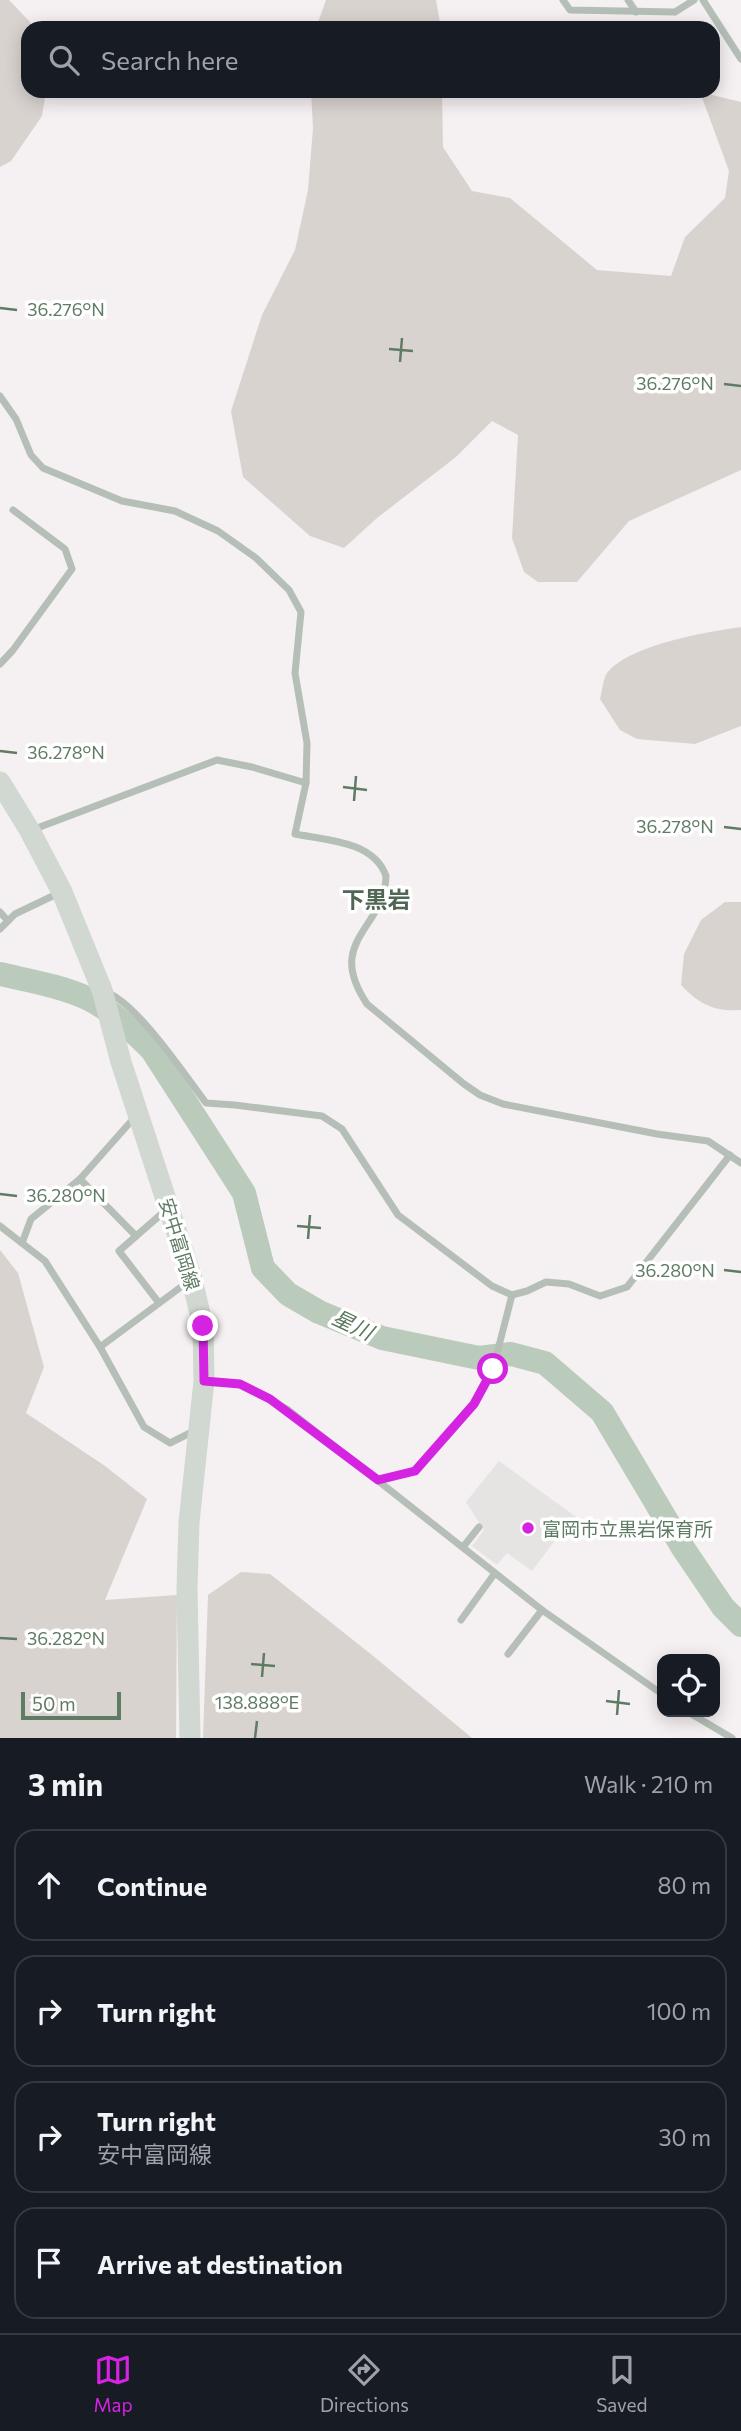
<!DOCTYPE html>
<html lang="en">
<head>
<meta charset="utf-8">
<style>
  :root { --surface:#171b24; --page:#20242c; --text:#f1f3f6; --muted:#9ea1a6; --line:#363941; --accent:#d524e1 }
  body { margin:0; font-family:Commissioner,"Noto Sans JP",sans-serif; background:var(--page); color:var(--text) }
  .controls { position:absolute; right:21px; bottom:21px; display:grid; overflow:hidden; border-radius:14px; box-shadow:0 4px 18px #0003 }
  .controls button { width:63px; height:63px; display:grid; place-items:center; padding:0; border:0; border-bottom:2px solid var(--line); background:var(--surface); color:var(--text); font:35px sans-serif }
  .scale { position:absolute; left:21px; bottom:18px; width:100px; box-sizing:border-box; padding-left:7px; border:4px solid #607b64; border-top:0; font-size:19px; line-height:24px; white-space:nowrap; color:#607b64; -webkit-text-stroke:5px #fff; paint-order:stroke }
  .stop { position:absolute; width:21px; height:21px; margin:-16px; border:5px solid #d524e1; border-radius:50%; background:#fff }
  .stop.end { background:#d524e1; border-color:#fff; box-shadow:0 2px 7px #0008 }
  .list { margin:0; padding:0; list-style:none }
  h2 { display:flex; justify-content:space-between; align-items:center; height:91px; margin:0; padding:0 28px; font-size:30px }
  h2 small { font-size:23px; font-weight:400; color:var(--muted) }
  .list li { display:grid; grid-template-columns:46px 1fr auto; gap:21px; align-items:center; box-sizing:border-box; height:112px; margin:0 14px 14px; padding:0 14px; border:2px solid var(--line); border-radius:21px }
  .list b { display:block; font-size:26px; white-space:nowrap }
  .list p { margin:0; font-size:23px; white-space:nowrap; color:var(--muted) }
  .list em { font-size:23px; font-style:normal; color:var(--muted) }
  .icon { flex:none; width:38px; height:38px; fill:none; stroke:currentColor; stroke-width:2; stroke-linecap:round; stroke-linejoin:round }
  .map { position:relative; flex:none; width:741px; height:1738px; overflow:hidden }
  .search { position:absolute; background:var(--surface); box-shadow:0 4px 18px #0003; left:21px; right:21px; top:21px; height:77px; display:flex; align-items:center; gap:18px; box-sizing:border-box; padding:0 24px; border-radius:21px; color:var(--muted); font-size:26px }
  .sheet { height:595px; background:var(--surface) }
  nav { display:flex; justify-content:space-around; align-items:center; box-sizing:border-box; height:98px; border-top:2px solid var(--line); background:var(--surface); font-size:19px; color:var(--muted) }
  nav a { display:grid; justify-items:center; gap:4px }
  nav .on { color:var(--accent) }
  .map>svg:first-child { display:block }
  .built { fill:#e5e4e3 }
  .green { fill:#d9d3d0 }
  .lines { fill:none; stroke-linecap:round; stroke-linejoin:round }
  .river { stroke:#bbcbbb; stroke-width:24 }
  .street { stroke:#b6bfb7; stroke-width:7 }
  .secondary { stroke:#d0d8d1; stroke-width:21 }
  .route { stroke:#d524e1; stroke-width:9 }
  .ticks { fill:none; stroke:#607b64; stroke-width:2.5 }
  .poi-dot { fill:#d524e1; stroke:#fff; stroke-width:2.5 }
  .labels { text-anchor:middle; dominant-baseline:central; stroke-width:7; stroke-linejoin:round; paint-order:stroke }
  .street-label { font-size:19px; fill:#607b64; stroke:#fff }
  .poi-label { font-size:19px; fill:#607b64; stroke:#fff; text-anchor:start }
  .water-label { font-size:21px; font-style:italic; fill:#5b785a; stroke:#fff }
  .quarter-label { font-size:23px; font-weight:bold; fill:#516755; stroke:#fff }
  .ticks-label { font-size:18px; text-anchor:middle; fill:#607b64; stroke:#fff; stroke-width:7; stroke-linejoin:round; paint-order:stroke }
</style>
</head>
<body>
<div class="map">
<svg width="741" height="1738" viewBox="0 0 741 1738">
  <rect width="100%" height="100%" fill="#f5f0f2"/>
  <polygon class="built" points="499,1461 576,1517 568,1523 532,1571 507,1553 497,1565 472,1546 484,1530 466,1502"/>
  <g class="green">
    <polygon points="0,0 9,0 30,22 32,28 28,28 28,91 46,91 42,116 11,161 0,167"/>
    <polygon points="326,0 436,0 441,28 316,28"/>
    <polygon points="311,91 442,91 443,147 472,191 510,198 597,270 671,276 685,237 725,198 729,171 700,92 741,102 741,470 629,521 577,582 538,582 524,572 512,538 518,435 492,421 456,457 377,518 344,548 310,536 243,477 231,411 262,315 295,250 308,190 313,128"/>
    <path d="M741 627V726L695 744 637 739 620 730 600 699C602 692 603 679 607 673 629 645 706 632 741 627Z"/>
    <path d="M725 902H741V1010C714 1012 699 1004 681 985L684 954 701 920Z"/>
    <polygon points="0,1250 18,1273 44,1367 26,1413 105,1466 147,1499 105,1600 177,1595 176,1738 0,1738"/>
    <polygon points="241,1572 270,1574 372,1655 472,1738 203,1738 208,1595"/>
  </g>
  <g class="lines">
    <path class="river" d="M0 974C30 981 61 986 89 999 108 1008 137 1035 152 1050L244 1193 263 1268 288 1294 319 1312 382 1338 479 1358 511 1354 545 1363 602 1412 683 1548 723 1607 741 1625"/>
    <g class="street">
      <polyline points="563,0 570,10 675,12 694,0"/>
      <polyline points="628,0 636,12"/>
      <polyline points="703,0 741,59"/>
      <path d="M0 396 16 419 31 455 43 468 122 501 175 511 218 531 256 558 289 590 301 612 295 673 307 743 306 783 295 834C326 840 374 841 386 876 385 929 324 940 367 1004L464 1084 480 1095 503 1104 657 1134 708 1141 741 1163"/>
      <polyline points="0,664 13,650 72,569 65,549 13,510"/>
      <polyline points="32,830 217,760 252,767 306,783"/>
      <polyline points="0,912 8,921"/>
      <polyline points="0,929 15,914 59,893"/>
      <path d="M106 992C137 1003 185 1075 206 1103L235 1105 322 1116 342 1129 398 1215 492 1286 512 1295 527 1291 546 1282 569 1284 600 1296 627 1287 730 1155"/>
      <polyline points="80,1179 136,1236"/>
      <polyline points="0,1226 45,1261 100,1347 144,1427 170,1443 194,1431"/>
      <polyline points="22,1243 31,1219 80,1179 134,1118"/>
      <polyline points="159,1303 119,1251 166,1210"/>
      <polyline points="100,1347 189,1281"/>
      <polyline points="205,1381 240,1384 287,1409 542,1610 662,1694"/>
      <polyline points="378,1480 415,1471 474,1404 493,1369 512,1295"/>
      <polyline points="463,1547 479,1527"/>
      <polyline points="461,1620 495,1573"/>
      <polyline points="508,1654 542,1610"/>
      <polyline points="688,1712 732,1738"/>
    </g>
    <polyline class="secondary" points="0,782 30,831 62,892 102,990 121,1062 191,1276 203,1326 204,1381 189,1522 187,1588 190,1738"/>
  </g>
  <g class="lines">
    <polyline class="route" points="203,1326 204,1381 240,1384 270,1399 378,1480 415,1471 474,1404 493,1369"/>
  </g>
  <path class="ticks" d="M0 308 17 310M389 349 413 351M400 362 402 338M724 384 741 386M0 751 17 753M343 787 367 790M354 801 356 776M724 827 741 829M0 1194 17 1196M297 1226 321 1228M308 1239 310 1215M724 1270 741 1272M0 1638 17 1639M251 1664 275 1666M262 1677 264 1653M606 1701 630 1704M617 1715 619 1690M255 1738 257 1721"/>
  <circle class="poi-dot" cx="528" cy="1528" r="7"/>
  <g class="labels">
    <g class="street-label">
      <text transform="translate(180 1244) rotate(73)">安中富岡線</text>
    </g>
    <g class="poi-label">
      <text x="542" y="1528">富岡市立黒岩保育所</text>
    </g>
    <g class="water-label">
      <text transform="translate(353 1324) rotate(25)">星川</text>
    </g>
    <g class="quarter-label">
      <text x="376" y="899">下黒岩</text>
    </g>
  </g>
  <g class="ticks-label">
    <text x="66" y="316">36.276°N</text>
    <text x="675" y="390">36.276°N</text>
    <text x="66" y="759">36.278°N</text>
    <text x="675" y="833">36.278°N</text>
    <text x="66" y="1202">36.280°N</text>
    <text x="675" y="1277">36.280°N</text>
    <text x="66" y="1645">36.282°N</text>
    <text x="257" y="1709">138.888°E</text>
  </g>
</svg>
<div class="controls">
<button><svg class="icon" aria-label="locate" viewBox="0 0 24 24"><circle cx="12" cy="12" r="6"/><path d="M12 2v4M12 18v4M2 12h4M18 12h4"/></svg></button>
</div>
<div class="scale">50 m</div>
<div class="stop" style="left:493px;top:1369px"></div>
<div class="stop end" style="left:203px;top:1326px"></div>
<div class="search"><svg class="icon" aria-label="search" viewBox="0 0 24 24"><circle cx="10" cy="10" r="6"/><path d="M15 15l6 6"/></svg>Search here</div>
</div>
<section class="sheet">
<h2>3 min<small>Walk · 210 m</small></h2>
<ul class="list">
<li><svg class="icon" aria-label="ahead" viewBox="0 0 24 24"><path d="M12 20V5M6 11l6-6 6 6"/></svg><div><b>Continue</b></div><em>80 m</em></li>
<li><svg class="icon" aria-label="right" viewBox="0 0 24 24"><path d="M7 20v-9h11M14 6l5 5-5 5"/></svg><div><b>Turn right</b></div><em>100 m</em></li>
<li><svg class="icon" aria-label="right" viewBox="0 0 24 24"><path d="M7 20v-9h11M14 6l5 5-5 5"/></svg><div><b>Turn right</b><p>安中富岡線</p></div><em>30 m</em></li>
<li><svg class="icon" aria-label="arrive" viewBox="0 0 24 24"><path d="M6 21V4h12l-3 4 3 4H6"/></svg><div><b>Arrive at destination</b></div></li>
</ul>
</section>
<nav>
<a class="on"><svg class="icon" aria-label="map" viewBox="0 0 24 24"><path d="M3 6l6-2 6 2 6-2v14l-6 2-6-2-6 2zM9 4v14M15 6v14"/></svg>Map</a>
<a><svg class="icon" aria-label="directions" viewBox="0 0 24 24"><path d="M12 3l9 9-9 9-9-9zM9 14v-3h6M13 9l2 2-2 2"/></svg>Directions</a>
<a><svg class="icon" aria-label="saved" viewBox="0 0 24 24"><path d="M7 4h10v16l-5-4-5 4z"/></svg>Saved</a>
</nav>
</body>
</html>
